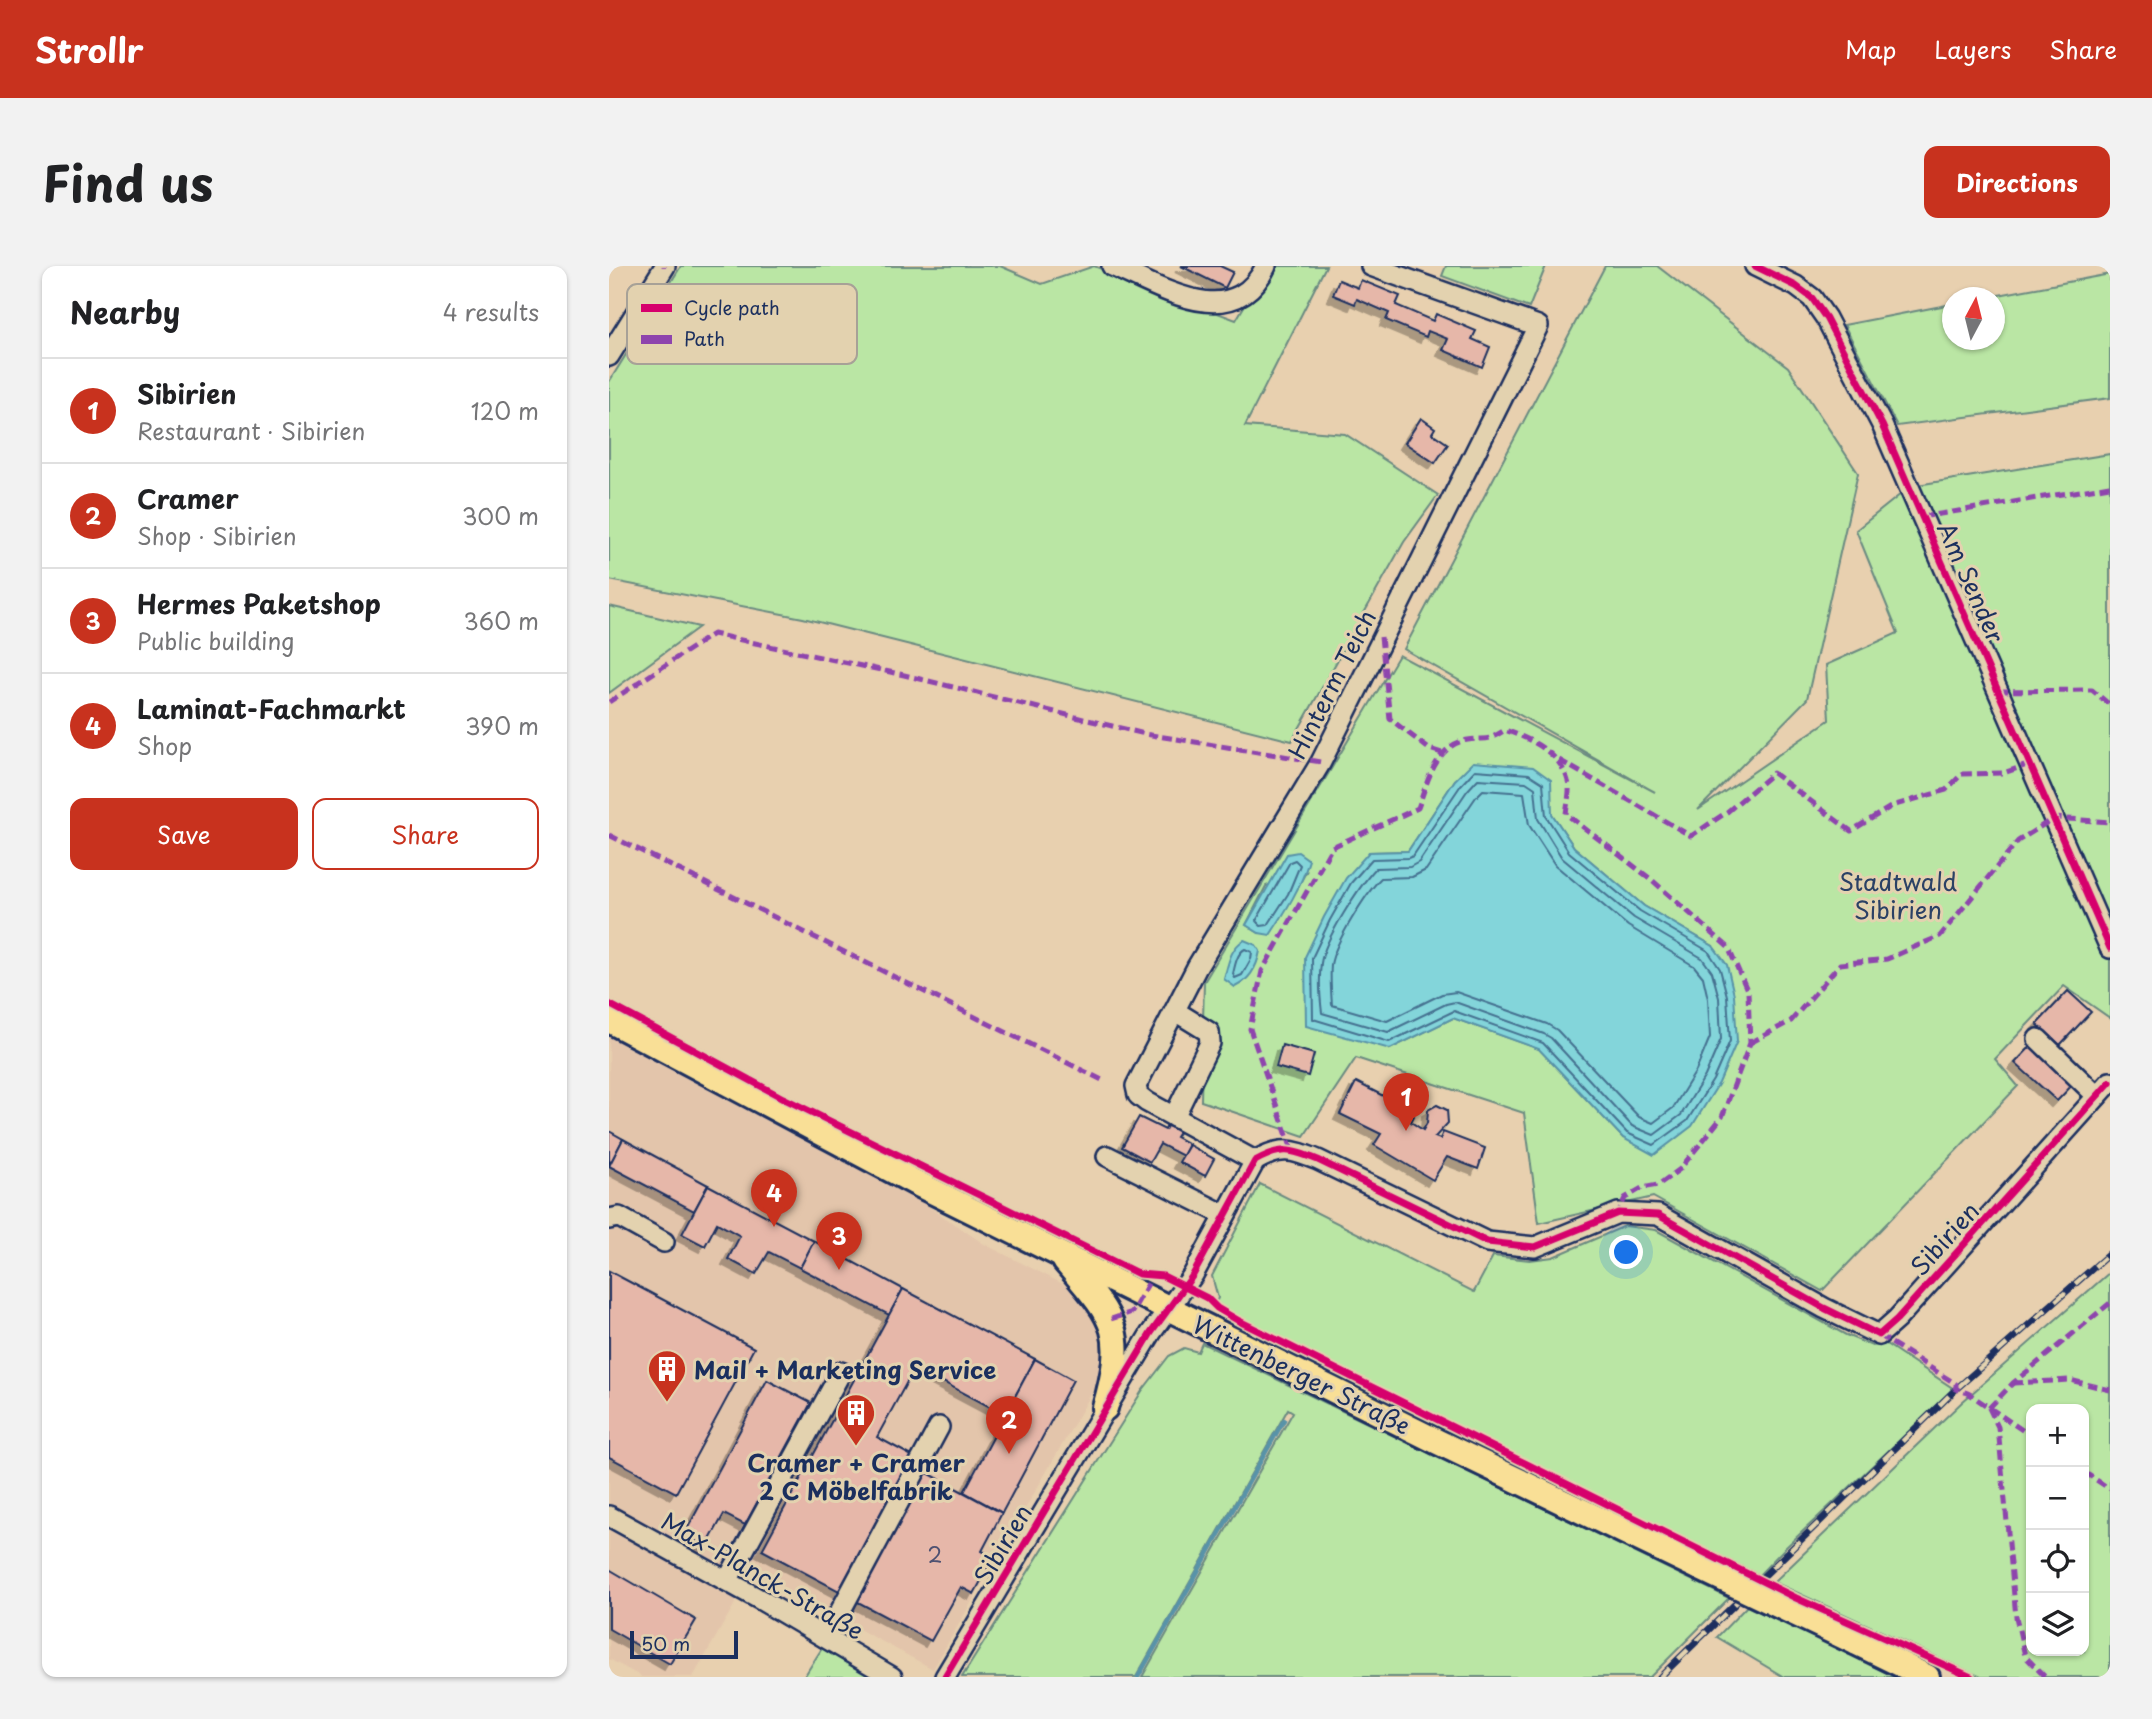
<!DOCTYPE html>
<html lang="en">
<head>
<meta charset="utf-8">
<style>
  :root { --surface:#fff; --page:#f2f2f2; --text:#202124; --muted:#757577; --line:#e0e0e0; --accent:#c8321e }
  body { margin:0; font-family:"Playpen Sans",sans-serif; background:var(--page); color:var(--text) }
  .controls { position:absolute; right:21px; bottom:21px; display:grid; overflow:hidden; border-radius:14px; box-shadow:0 2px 5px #0004 }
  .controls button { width:63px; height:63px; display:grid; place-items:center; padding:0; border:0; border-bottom:2px solid var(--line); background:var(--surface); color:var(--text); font:35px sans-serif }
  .compass { position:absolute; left:1333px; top:21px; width:63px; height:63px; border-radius:50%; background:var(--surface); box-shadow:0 2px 5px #0004; rotate:7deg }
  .scale { position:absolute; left:21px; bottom:18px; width:108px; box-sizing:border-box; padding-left:7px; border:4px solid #1b2f5e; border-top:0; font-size:19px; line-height:24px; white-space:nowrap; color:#1b2f5e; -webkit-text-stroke:5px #e3d2af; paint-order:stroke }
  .you { position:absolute; left:1018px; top:987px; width:24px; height:24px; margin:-18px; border:5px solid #fff; border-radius:50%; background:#1a73e8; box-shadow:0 0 0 10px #1a73e833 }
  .badge { display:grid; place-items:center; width:46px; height:46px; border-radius:50%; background:var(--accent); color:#fff; font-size:23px; font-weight:700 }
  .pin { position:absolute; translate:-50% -58px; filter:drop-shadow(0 2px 4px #0008) }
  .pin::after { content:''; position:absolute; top:37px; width:24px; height:21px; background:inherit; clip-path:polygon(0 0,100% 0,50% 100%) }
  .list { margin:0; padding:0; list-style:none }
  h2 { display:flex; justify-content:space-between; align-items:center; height:91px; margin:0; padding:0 28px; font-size:30px }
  h2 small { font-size:23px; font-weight:400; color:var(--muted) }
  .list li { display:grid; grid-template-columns:46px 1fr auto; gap:21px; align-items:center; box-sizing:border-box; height:105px; padding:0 28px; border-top:2px solid var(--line) }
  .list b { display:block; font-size:26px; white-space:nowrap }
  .list p { margin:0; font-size:23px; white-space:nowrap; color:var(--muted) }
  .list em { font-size:23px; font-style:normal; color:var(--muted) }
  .actions { display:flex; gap:14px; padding:21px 28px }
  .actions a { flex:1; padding:16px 0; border:2px solid var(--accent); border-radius:14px; text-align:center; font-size:24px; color:var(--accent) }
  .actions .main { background:var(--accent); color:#fff }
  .icon { flex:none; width:38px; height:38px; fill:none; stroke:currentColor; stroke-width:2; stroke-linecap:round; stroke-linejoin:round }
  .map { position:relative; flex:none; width:1501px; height:1411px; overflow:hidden; border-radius:14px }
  header { display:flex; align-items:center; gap:42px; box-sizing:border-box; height:98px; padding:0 35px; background:var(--accent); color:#fff }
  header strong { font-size:33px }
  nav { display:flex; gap:38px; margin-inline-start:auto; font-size:24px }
  .intro { display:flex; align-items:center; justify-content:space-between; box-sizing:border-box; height:168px; padding:0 42px }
  h1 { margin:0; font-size:49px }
  .button { padding:18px 32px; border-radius:14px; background:var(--accent); color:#fff; font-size:24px; font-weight:700 }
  main { display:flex; gap:42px; padding:0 42px }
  aside { flex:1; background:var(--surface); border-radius:14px; box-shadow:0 2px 5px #0004 }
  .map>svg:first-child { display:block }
  .built { fill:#e3c5ab }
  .green { fill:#bae6a4; stroke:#6a8a81; stroke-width:2; fill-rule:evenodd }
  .water { fill:#83d5da; stroke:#5993a8; stroke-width:2 }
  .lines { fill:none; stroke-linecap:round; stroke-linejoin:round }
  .shore { stroke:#457190; stroke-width:2 }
  .stream { stroke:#5993a8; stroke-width:4.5 }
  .building { fill:#e6b7a9; stroke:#1b2f5e; stroke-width:2; filter:url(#shadow) }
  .minor-casing { stroke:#1b2f5e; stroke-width:24 }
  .major-casing { stroke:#1b2f5e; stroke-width:30 }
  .minor { stroke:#e3d2af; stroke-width:19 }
  .major { stroke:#f9df96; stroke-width:24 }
  .rail-casing { stroke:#1b2f5e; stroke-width:7 }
  .rail { stroke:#e3d2af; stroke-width:4.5; stroke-dasharray:13; stroke-linecap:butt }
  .major-bridge-casing { stroke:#1b2f5e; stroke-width:30; stroke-linecap:butt }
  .major-bridge { stroke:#f9df96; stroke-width:24 }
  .quiet { stroke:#8e44ad; stroke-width:5; stroke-dasharray:10 5; stroke-linecap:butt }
  .cycleway-casing { stroke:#e3d2af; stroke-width:11 }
  .cycleway { stroke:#d6006c; stroke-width:7 }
  .labels { text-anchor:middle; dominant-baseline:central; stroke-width:6; stroke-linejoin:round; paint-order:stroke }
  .number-label { font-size:21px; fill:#4e5171 }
  .street-label { font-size:24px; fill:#1b2f5e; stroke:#e3d2af }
  .park-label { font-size:24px; fill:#2b4165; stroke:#e3d2af }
  .poi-label { font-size:24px; font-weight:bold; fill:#1b2f5e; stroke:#e3d2af; text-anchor:start }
  .key { fill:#e3d2af; stroke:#a7a197; stroke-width:2 }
  .key-label { font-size:19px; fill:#1b2f5e }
</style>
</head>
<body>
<header>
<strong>Strollr</strong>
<nav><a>Map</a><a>Layers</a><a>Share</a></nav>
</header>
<div class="intro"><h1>Find us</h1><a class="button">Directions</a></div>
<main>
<aside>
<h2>Nearby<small>4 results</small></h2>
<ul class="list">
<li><span class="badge">1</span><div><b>Sibirien</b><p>Restaurant · Sibirien</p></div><em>120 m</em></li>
<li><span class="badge">2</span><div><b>Cramer</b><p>Shop · Sibirien</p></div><em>300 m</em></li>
<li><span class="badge">3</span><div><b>Hermes Paketshop</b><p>Public building</p></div><em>360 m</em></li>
<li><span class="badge">4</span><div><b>Laminat-Fachmarkt</b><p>Shop</p></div><em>390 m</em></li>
</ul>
<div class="actions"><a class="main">Save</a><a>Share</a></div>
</aside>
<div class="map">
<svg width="1501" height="1411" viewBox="0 0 1501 1411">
  <defs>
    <filter id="shadow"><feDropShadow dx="-6" dy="6" stdDeviation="0" flood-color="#0004"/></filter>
  </defs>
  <rect width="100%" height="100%" fill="#e8d0af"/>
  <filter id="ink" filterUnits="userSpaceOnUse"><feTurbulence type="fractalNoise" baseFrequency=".0143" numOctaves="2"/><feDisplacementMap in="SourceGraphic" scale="14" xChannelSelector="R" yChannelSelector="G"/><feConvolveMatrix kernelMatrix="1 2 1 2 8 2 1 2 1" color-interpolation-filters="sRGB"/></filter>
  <g filter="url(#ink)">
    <polygon class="built" points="0,766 307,932 375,978 464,1023 492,1057 498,1085 492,1111 324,1403 144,1306 84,1411 33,1411 0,1393"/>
    <g class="green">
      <polygon points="72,0 391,0 433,18 485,0 627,54 659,0 717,0 636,160 736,168 829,229 795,276 683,475 194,352 0,314 0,116"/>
      <polygon points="837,0 937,0 920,42 833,10"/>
      <path d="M996 0H1048L1179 101 1249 207 1198 433 1089 544 1220 454 1217 399 1289 367 1247 264 1302 220 1501 188V752L1455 720 1386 793 1409 820 1213 1025 1044 931 930 957 915 847 747 792 695 870 592 835 595 716 790 389 1046 526 795 383ZM846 514 943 548 965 581 1035 640 1104 680 1014 872 930 783 844 752 781 783 760 586 799 585ZM697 606 671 653 650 667 637 659 657 620Z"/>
      <polygon points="1501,8 1501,132 1288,160 1235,59 1343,38 1344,74 1386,74 1386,32 1379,31"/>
      <polygon points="0,340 90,361 0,427"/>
      <polygon points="651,918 865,1026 884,990 921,994 944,991 1016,960 1047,964 1237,1069 1263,1080 1277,1078 1345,1123 1175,1283 1150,1309 617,1046 607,1036 609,1032 603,1010"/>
      <path d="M1501 1006V1411H1372L1165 1316 1353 1136ZM1422 1143H1475V1385H1422Z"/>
      <polygon points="593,1077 1120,1332 1041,1411 533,1411 684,1146 679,1143 527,1411 353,1411 533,1125 560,1090 575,1082 589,1086"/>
      <polygon points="1138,1340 1291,1411 1175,1411 1108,1371"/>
      <polygon points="215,1379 267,1411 195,1411"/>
    </g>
    <g class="water">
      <polygon points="864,496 924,501 942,514 943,548 965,581 1035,640 1104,680 1118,699 1125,729 1128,775 1110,817 1083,860 1045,889 1014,872 930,783 844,752 781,783 697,760 696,691 715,651 737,612 760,586 799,585 846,514"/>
      <path d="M689 586 700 594C692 621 677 645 661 669L650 667 637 659 678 588Z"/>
      <path d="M635 674 647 679 651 685C648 701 641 714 626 721L615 713C619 699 621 682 635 674Z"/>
    </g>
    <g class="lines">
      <g class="shore">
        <polygon points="866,504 920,508 934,517 937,550 960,586 1031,645 1099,685 1111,703 1118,730 1121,775 1104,814 1078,855 1045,879 1018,867 934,777 845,745 780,776 704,753 703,692 721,654 742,617 763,593 799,592 804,590 852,519"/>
        <path d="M869 513 917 516 926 522 929 553 953 592 1025 652 1093 692 1103 706 1110 732 1112 773 1096 810 1072 849 1045 869 1023 860 942 772 935 768 846 736 837 738 779 766 713 747C711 731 710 712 712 697 715 674 751 619 767 602L801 601 810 596 858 525Z"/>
        <path d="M874 524 915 527 920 559 946 599 1019 660 1085 700 1094 711 1099 733 1101 771 1087 805 1064 842 1044 857 1030 851 948 764 938 758 847 726 833 728 778 755 723 739C722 726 721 712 722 699 725 678 757 627 772 612L803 611 817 604 867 531Z"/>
        <polygon points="686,594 691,599 679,628 659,659 652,660 647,655 681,596"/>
        <path d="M636 683 643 686 642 693 633 709 626 712 624 708C626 699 628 687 636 683Z"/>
      </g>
      <polyline class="stream" points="529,1411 675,1154"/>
    </g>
    <g class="building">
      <polygon points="572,0 611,0 624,6 616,22"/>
      <polygon points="730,14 749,22 752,14 791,30 787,39 824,55 827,48 867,65 863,73 881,81 873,101 834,84 839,73 819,65 817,71 777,54 780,47 748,33 746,38 724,29"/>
      <polygon points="812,152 826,162 823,167 839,178 826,197 796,177"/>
      <polygon points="1459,725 1482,746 1451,779 1428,758"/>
      <polygon points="1424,778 1467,815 1448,835 1406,797"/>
      <polygon points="673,779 705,788 699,810 667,801"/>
      <polygon points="747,816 792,839 790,842 805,850 802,856 814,864 818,857 819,844 828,839 838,844 839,857 826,871 831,873 834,866 876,882 869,903 838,891 824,914 765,879 772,868 731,848"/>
      <polygon points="530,851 556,864 559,858 571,865 567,871 580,878 574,890 551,878 541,896 513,881"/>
      <polygon points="0,865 14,873 0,900"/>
      <polygon points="14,873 99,919 85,945 0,900"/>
      <polygon points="580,879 605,893 596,910 570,896"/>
      <polygon points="99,919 205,975 191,1002 160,986 147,1008 119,993 131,970 108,957 96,980 73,968"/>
      <polygon points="205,975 294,1023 280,1049 191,1002"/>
      <polygon points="0,1005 145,1082 67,1227 0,1191"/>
      <polygon points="294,1023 426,1093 396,1149 306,1101 268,1171 303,1190 230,1325 153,1284"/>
      <polygon points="426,1093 464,1114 393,1247 355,1226"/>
      <polygon points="158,1114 202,1137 136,1259 115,1248 97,1281 75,1269"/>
      <polygon points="317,1206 393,1247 373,1285 385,1291 365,1328 352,1321 322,1375 247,1335"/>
      <polygon points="0,1303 87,1354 61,1398 0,1363"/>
    </g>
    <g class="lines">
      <g class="minor-casing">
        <g id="minor">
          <path d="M503 0C553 22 624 68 657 0"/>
          <polyline points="1146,0 1187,20 1203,32 1217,52 1273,159 1501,682"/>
          <polyline points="0,90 56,0"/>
          <polyline points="1429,773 1488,830"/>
          <polyline points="565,851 601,777 600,766 566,745"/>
          <polyline points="498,890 616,949"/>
          <polyline points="646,895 538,836 529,829 527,820 588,701 712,496 929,60 762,0"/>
          <polyline points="0,953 10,951 55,976"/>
          <polyline points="0,1250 152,1334 283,1411"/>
          <polyline points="118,1315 232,1106"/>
          <polyline points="217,1372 330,1161"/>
          <path d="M336 1411 542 1067 584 1009 646 895C672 880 682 883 709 894L878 976 926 981 1009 947 1049 949 1215 1042 1270 1069 1288 1053 1501 816"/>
        </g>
      </g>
      <g class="major-casing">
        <g id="major">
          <polyline points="0,754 305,916 829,1176 1091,1302"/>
          <path d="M456 995C506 1054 518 1063 496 1142"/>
          <polyline points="1246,1376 1318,1411"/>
        </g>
      </g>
      <use href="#minor" class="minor"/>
      <use href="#major" class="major"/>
      <g class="rail-casing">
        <polyline id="rail" points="1051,1411 1347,1123 1501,987"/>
      </g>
      <use href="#rail" class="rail"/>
      <g class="major-bridge-casing">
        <polyline id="major-bridge" points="1091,1302 1246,1376"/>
      </g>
      <use href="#major-bridge" class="major-bridge"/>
      <g class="quiet">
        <polyline points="55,0 55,1"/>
        <polyline points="1313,251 1501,220"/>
        <polyline points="772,371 781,453 820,483 833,487"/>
        <polyline points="1389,425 1483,424 1501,439"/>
        <polyline points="0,436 104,368 295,409 536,468 712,496"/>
        <polyline points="950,494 1082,570 1118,546 1164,507 1242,565 1283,540 1337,524 1353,508 1394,507 1421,498"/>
        <polyline points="0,569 497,816"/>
        <polyline points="1141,777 1182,755 1231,698 1278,693 1331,670 1409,575 1445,552 1501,556"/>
        <path d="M683 884 641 763 653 705 723 581 809 542C818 517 827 478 859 474 880 471 875 477 896 464 921 473 951 486 959 515 962 524 958 538 957 548L1043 614 1119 681 1139 726 1141 777 1113 851 1071 903 1049 919 1033 922 1016 932 1009 947"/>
        <polyline points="502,1053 523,1046 544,1009"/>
        <polyline points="1270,1069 1347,1118 1347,1123 1359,1127 1422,1170"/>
        <polyline points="1404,1117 1461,1114 1501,1124"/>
        <polyline points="1380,1142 1389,1161 1407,1351 1416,1390 1436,1411"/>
        <polyline points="1380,1142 1404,1117 1501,1037"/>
        <polyline points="1475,1206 1501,1223"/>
      </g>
      <g class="cycleway-casing">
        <g id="cycleway">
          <polyline points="1146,0 1187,20 1203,32 1217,52 1273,159 1501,682"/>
          <polyline points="0,738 174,832 530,1008 554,1010 598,1032 608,1042 630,1055 1187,1332 1362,1411"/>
          <path d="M336 1411 542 1067 584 1009 646 895C672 880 682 883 709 894L878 976 926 981 1009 947 1049 949 1215 1042 1270 1069 1288 1053 1501 816"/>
        </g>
      </g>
      <use href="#cycleway" class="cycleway"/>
    </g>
  </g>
  <defs>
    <g id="building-pin" transform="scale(2.0125)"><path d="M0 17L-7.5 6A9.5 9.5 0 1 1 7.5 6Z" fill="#c8321e" stroke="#e3d2af"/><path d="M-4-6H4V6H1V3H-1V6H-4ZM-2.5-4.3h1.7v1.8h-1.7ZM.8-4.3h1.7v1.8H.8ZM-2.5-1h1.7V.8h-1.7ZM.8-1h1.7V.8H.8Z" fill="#fff"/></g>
  </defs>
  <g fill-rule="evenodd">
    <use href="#building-pin" x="58" y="1103"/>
    <use href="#building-pin" x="247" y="1147"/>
  </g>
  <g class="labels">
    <g class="number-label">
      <text x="326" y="1288">2</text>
    </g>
    <g class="street-label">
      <text transform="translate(1363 316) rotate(66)">Am Sender</text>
      <text transform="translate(722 418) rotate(-63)">Hinterm Teich</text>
      <text transform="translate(1335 972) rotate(-48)">Sibirien</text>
      <text transform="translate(693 1108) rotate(26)">Wittenberger Straße</text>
      <text transform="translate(393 1278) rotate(-59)">Sibirien</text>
      <text transform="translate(154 1309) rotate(30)">Max-Planck-Straße</text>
    </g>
    <g class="park-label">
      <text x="1289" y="615">Stadtwald<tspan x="1289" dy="28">Sibirien</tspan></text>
    </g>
    <g class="poi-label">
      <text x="85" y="1103">Mail + Marketing Service</text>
      <text x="247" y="1196" text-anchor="middle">Cramer + Cramer<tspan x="247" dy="28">2 C Möbelfabrik</tspan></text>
    </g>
  </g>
  <rect x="18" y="18" width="230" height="80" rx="10" class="key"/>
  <rect x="32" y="38" width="31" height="8" fill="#d6006c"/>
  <rect x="32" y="69" width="31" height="9" fill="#8e44ad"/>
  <g class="key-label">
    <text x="75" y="49">Cycle path</text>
    <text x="75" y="80">Path</text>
  </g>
</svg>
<div class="controls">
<button>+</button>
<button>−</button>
<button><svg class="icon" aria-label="locate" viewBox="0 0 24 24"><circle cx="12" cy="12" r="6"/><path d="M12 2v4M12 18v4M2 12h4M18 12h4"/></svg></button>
<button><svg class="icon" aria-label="layers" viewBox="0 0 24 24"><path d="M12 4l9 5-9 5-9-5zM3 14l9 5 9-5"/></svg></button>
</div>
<svg class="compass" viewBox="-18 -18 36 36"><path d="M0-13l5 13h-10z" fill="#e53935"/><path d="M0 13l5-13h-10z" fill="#757577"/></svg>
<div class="scale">50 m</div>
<div class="you"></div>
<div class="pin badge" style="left:797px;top:865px">1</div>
<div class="pin badge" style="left:400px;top:1188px">2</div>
<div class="pin badge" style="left:230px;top:1004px">3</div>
<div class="pin badge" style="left:165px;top:961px">4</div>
</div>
</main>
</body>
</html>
